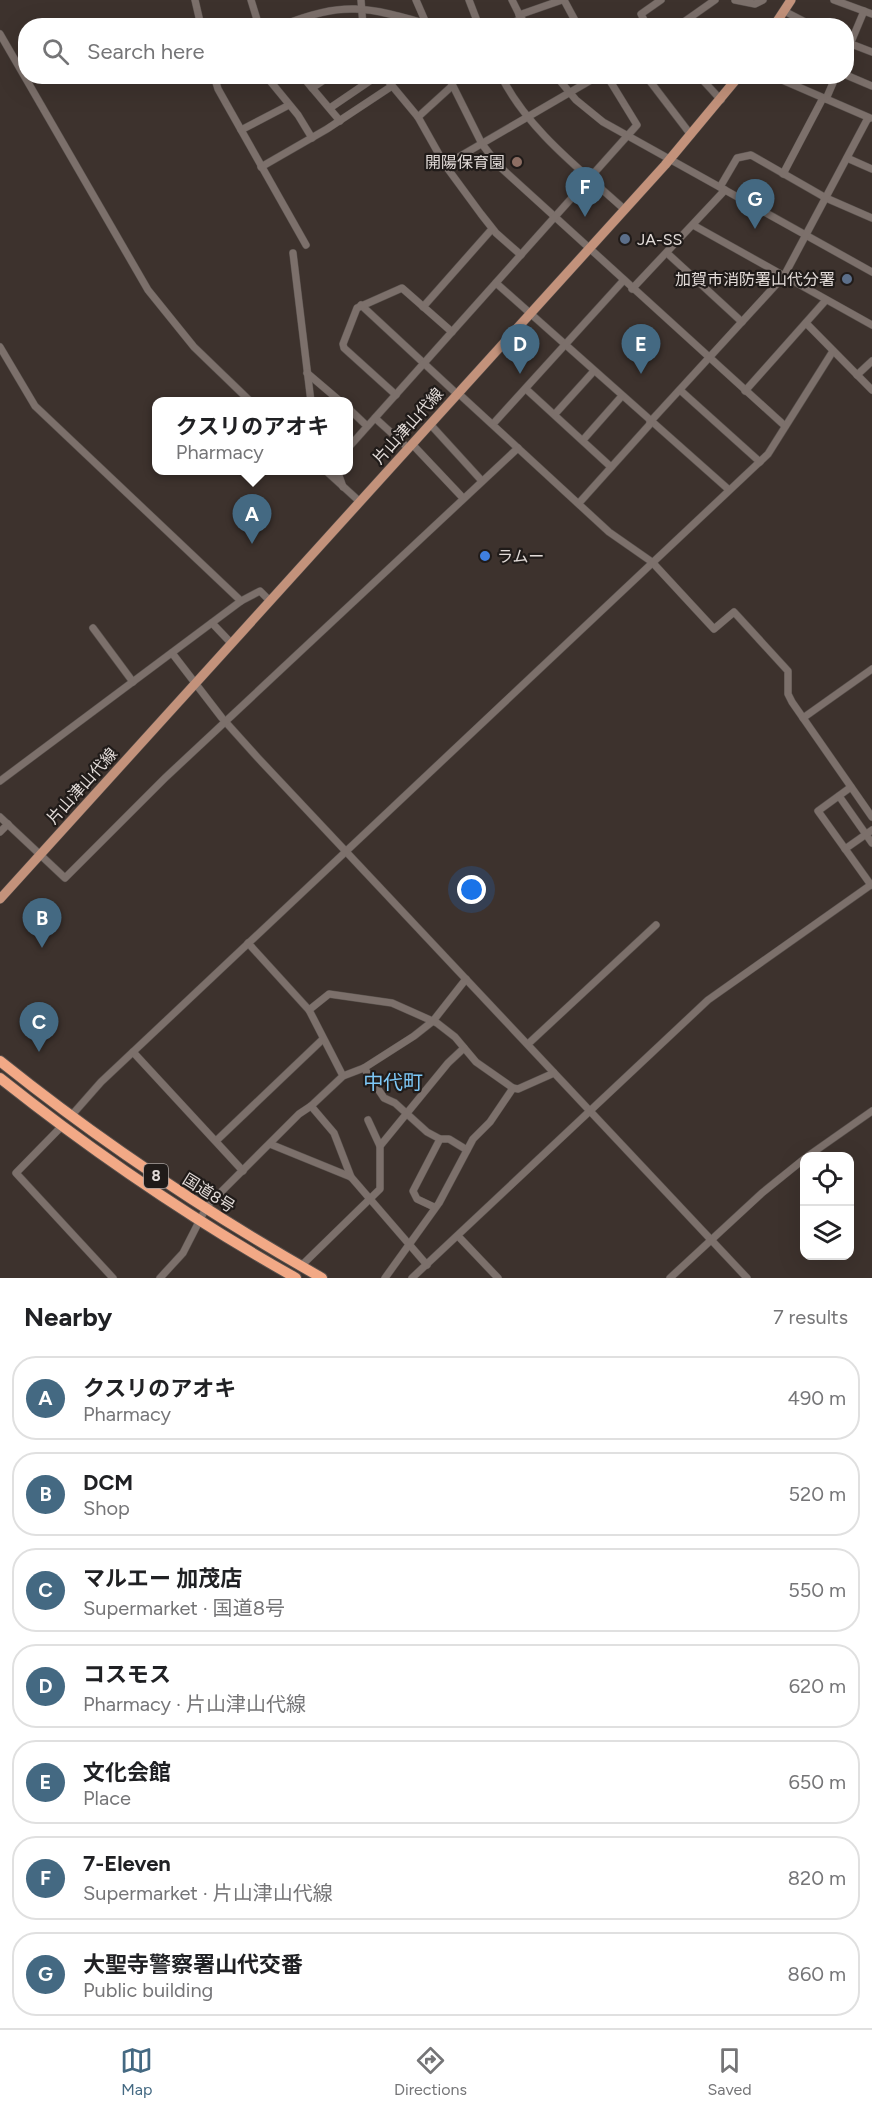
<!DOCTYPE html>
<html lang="en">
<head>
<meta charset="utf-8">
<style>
  :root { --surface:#fff; --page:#f6f6f6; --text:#202124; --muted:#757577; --line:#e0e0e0; --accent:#446982 }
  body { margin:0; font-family:Figtree,"Noto Sans JP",sans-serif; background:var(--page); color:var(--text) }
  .controls { position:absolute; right:18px; bottom:18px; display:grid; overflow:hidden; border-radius:12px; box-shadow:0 6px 24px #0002 }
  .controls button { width:54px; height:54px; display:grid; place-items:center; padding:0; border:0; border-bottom:2px solid var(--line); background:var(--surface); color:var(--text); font:30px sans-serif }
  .you { position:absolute; left:472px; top:890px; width:21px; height:21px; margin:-15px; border:4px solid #fff; border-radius:50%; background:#1a73e8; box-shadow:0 0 0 9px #1a73e833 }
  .badge { display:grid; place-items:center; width:39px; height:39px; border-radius:50%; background:var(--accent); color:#fff; font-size:20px; font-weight:700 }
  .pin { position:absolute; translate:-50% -50px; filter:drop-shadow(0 2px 3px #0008) }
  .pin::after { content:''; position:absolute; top:32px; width:21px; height:18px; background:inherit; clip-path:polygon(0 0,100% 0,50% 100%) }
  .popup { position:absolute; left:152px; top:397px; width:201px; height:78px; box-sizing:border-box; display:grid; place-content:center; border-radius:12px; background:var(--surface); filter:drop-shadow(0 2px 4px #0005); font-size:20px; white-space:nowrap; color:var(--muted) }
  .popup b { font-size:22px; color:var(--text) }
  .popup::after { content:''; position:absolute; left:50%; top:100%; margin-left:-12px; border:12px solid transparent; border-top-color:var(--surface) }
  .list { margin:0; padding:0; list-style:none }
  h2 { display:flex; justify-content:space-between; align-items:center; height:78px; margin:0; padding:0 24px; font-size:26px }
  h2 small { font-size:20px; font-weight:400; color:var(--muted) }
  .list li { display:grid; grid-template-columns:39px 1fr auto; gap:18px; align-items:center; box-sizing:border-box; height:84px; margin:0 12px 12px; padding:0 12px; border:2px solid var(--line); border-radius:24px }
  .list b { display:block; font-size:22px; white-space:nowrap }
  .list p { margin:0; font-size:20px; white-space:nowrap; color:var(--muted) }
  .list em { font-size:20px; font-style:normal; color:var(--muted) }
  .icon { flex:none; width:33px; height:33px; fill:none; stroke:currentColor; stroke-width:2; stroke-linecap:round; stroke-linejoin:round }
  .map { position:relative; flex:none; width:872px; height:1278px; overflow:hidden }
  .search { position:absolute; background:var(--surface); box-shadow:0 6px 24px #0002; left:18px; right:18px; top:18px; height:66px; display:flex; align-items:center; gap:15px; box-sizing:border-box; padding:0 21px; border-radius:24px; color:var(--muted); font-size:22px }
  .sheet { height:750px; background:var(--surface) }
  nav { display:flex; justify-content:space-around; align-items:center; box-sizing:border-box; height:84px; border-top:2px solid var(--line); background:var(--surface); font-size:16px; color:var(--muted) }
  nav a { display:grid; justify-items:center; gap:3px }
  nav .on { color:var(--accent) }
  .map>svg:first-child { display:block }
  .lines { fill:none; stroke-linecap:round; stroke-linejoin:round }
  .minor-casing { stroke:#58504c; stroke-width:8 }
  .major-casing { stroke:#58504c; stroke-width:10 }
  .highway-casing { stroke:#58504c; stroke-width:12 }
  .minor { stroke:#7c706b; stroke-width:7 }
  .major { stroke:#c3927b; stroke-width:9 }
  .highway { stroke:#f2a986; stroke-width:10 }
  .education-dot { fill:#8d6e63; stroke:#201b19; stroke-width:2 }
  .service-dot { fill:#5c6f8a; stroke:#201b19; stroke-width:2 }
  .shop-dot { fill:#3f7fe0; stroke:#201b19; stroke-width:2 }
  .labels { text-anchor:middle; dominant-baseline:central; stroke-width:4.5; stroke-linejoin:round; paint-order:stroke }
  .shield { fill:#201b19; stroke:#a8a19f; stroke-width:1.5 }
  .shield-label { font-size:15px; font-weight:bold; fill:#e2dbd8 }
  .poi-label { font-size:16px; fill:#e2dbd8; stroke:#201b19; text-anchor:end }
  .street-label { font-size:16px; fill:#e2dbd8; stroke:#201b19 }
  .quarter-label { font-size:20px; fill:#7dc8f7; stroke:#201b19 }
</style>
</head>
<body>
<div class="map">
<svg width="872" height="1278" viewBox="0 0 872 1278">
  <rect width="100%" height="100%" fill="#3d322d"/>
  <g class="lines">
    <g class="minor-casing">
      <g id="minor">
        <polyline points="195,0 201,26"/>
        <polyline points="251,0 259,26"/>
        <polyline points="361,0 363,26"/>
        <polyline points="416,0 426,23"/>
        <polyline points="469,0 479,26"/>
        <polyline points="512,0 525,26"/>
        <polyline points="564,0 578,26"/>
        <polyline points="735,0 755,4 763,0"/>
        <polyline points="834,0 872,14"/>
        <polyline points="784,11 813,26"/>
        <polyline points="519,15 562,0"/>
        <path d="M280 26C346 0 367 7 434 26"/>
        <polyline points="503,26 522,19"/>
        <polyline points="647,26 641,14 661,0"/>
        <polyline points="678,26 715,0"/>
        <polyline points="0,34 148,290 194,347 251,402"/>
        <polyline points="846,42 872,52"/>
        <polyline points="846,54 864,11"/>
        <polyline points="846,75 872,86"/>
        <polyline points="214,76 218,89 306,245"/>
        <polyline points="266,76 298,115 312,138"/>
        <polyline points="302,76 340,121"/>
        <polyline points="384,76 418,117 445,165 481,214 496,233 521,255"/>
        <polyline points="448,76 482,144 499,166 785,426"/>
        <path d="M501 76C529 131 580 169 624 209"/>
        <polyline points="556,76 576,100 603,122 872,272"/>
        <polyline points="646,76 691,135"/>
        <polyline points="699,76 721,100"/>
        <polyline points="773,76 870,118"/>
        <polyline points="312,88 330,76"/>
        <polyline points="826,99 836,76"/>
        <polyline points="330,108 377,76"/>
        <polyline points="418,117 452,86"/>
        <polyline points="241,130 289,105"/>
        <polyline points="847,158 872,169"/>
        <polyline points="445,165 598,76"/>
        <polyline points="261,167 327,129 392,86"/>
        <polyline points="783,174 823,98"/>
        <polyline points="720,187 737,158 751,155 826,198 872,218"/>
        <polyline points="693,225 872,325"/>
        <polyline points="293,253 311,402"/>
        <polyline points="667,253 742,322"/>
        <polyline points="496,283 728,489"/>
        <polyline points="632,289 725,190"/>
        <polyline points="361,305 457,394"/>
        <polyline points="423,307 492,229"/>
        <polyline points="806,323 872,390"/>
        <polyline points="0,347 35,406 241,601"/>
        <polyline points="307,373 341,402"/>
        <polyline points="857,375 872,361"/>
        <polyline points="526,389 611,467"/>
        <polyline points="680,390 760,462"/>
        <polyline points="745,391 826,300"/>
        <polyline points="458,393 609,532 652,562 714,629 734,612 788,671 788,694 792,702 872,817"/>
        <polyline points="396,395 344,348 343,344 357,308 402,288 452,332"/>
        <polyline points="348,408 367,426"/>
        <polyline points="555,414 593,372"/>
        <polyline points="375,418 408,448"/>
        <polyline points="650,422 784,276 868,118"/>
        <polyline points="430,424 482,481"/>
        <polyline points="493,424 623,281"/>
        <polyline points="583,440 621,397"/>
        <polyline points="412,444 463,498"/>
        <polyline points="348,448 637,125 607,76"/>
        <polyline points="325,470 359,501"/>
        <polyline points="337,470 343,487"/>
        <polyline points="579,503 651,423"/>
        <polyline points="212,623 231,643"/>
        <polyline points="93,628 133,682"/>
        <polyline points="172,653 222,718 258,758 747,1278"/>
        <polyline points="803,718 872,669"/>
        <polyline points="0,781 241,601 260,591 269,600"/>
        <polyline points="851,787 818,811 871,885"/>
        <polyline points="839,796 872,843"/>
        <polyline points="0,817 65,878 165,778 518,448"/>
        <polyline points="0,832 8,824"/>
        <polyline points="845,849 872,830"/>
        <polyline points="248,943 309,1010 343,1076"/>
        <polyline points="309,1010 329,994 392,1003 437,1023 455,1037 476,1062 513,1088 518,1089 554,1073"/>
        <polyline points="528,1044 656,925"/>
        <polyline points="133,1052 243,1171"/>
        <polyline points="364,1068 384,1098 395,1103 427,1132 440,1139 449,1139 467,1150"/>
        <polyline points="311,1106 334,1133 351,1177"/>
        <polyline points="71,1116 101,1082 768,454 833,351"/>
        <polyline points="368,1120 380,1146"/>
        <polyline points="62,1126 16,1173 113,1278"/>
        <polyline points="216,1141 323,1039"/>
        <polyline points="270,1144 351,1177 427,1265"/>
        <polyline points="808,1156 872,1111"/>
        <polyline points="434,1207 417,1199 413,1191 440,1139"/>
        <polyline points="458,1236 498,1278"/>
        <polyline points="301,1266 380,1189 380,1146 448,1063 464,1048"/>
        <polyline points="160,1278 183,1253 207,1206 299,1114 311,1106 343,1076 364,1068 414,1036 433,1021 466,979"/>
        <polyline points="385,1278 439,1203 473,1139 490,1122 513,1088"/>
        <polyline points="412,1278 708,1000 872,884"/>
        <polyline points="670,1278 762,1193 804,1159"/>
      </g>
    </g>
    <g class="major-casing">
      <g id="major">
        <polyline points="774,26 791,0"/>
        <polyline points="0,899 665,165 739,76"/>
      </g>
    </g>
    <g class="highway-casing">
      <g id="highway">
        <path d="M0 1061C101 1142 209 1214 322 1278"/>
        <path d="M0 1078C93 1152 193 1220 296 1278"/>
      </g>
    </g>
    <use href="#minor" class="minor"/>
    <use href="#major" class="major"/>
    <use href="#highway" class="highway"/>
  </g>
  <circle class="education-dot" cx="517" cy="162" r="6"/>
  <g class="service-dot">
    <circle cx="625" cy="239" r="6"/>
    <circle cx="847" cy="279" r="6"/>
  </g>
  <circle class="shop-dot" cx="485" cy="556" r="6"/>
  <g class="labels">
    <rect class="shield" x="144" y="1164" width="24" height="24" rx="4.5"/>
    <g class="shield-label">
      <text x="156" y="1176">8</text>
    </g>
    <g class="poi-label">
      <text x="505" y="162">開陽保育園</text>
      <text x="637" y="239" text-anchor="start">JA-SS</text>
      <text x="835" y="279">加賀市消防署山代分署</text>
      <text x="497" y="556" text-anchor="start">ラムー</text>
    </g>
    <g class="street-label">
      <text transform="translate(408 426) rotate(-48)">片山津山代線</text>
      <text transform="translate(82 786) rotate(-48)">片山津山代線</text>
      <text transform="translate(209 1193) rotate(32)">国道8号</text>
    </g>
    <g class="quarter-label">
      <text x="393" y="1082">中代町</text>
    </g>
  </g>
</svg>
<div class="controls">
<button><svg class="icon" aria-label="locate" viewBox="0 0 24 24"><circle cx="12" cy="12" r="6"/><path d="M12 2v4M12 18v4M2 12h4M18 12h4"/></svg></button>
<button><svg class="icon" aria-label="layers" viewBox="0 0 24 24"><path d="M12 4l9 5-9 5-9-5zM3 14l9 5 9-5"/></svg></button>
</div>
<div class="you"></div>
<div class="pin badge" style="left:252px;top:544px">A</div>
<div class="popup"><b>クスリのアオキ</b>Pharmacy</div>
<div class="pin badge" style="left:42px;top:948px">B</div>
<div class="pin badge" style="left:39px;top:1052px">C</div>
<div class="pin badge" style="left:520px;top:374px">D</div>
<div class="pin badge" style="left:641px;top:374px">E</div>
<div class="pin badge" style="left:585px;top:217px">F</div>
<div class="pin badge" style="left:755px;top:229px">G</div>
<div class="search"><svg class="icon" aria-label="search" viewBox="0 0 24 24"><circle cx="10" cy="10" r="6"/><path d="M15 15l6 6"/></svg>Search here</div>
</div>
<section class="sheet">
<h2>Nearby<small>7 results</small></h2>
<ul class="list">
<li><span class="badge">A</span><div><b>クスリのアオキ</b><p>Pharmacy</p></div><em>490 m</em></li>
<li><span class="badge">B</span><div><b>DCM</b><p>Shop</p></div><em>520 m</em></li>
<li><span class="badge">C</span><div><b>マルエー 加茂店</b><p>Supermarket · 国道8号</p></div><em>550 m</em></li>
<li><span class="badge">D</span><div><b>コスモス</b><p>Pharmacy · 片山津山代線</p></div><em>620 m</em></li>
<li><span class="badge">E</span><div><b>文化会館</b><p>Place</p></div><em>650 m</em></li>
<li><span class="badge">F</span><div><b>7-Eleven</b><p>Supermarket · 片山津山代線</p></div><em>820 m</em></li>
<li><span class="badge">G</span><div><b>大聖寺警察署山代交番</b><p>Public building</p></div><em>860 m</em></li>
</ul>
</section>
<nav>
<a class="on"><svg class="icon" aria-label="map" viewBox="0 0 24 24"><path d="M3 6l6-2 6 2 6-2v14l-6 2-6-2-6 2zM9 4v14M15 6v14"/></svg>Map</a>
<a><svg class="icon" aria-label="directions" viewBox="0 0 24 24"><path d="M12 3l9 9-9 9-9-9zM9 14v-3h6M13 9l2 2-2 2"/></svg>Directions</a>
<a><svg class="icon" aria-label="saved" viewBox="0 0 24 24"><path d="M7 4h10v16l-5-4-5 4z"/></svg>Saved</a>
</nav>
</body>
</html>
